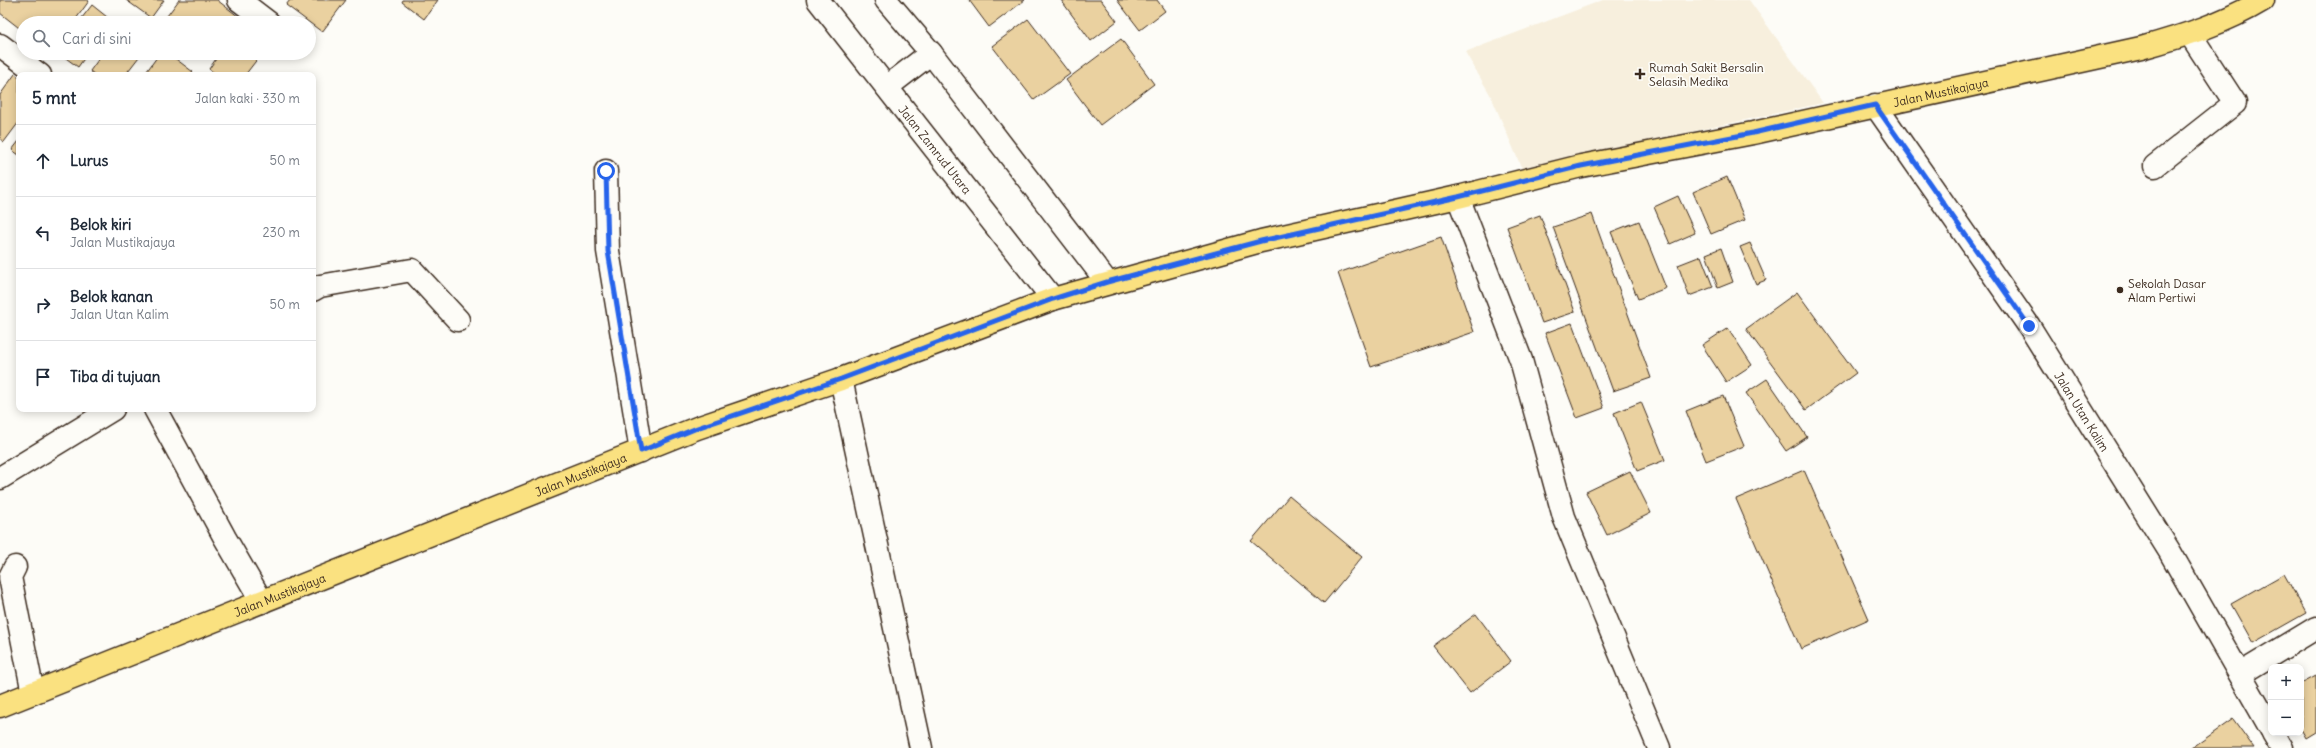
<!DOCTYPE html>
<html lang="id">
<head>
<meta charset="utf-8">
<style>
  :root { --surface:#fff; --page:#f6f6f7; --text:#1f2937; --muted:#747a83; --line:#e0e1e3 }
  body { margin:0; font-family:Delius,sans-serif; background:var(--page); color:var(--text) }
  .controls { position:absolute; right:12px; bottom:12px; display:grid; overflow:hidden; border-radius:8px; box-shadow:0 2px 10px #0003 }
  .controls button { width:36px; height:36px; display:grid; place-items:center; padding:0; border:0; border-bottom:1px solid var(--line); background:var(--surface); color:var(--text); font:20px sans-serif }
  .stop { position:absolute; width:12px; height:12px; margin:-9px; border:3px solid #2563eb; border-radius:50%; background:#fff }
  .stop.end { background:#2563eb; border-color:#fff; box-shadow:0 1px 4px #0008 }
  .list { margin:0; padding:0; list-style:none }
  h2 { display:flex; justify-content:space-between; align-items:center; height:52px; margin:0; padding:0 16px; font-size:17px }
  h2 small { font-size:13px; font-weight:400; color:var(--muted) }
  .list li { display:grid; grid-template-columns:26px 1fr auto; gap:12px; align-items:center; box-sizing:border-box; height:72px; padding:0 16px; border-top:1px solid var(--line) }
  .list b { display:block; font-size:15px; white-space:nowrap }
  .list p { margin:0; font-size:13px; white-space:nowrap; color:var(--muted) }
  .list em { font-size:13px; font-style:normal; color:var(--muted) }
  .icon { flex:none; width:22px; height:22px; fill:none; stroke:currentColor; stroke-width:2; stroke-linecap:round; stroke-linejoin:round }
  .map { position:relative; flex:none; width:2316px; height:748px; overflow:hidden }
  .search { position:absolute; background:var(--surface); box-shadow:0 2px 10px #0003; left:16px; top:16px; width:300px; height:44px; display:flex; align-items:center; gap:10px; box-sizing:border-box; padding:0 14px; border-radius:22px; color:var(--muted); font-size:15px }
  .panel { position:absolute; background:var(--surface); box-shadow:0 2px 10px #0003; left:16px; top:72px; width:300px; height:340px; border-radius:8px }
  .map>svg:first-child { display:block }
  .built { fill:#f7efdd }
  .building { fill:#ead1a0; stroke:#3b2a1e }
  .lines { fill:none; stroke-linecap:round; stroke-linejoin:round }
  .minor-casing { stroke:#3b2a1e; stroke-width:25 }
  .major-casing { stroke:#3b2a1e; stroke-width:25 }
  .minor { stroke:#fdfcf7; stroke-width:22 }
  .major { stroke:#fae180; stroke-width:22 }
  .route { stroke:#2563eb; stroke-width:5 }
  .poi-dot { fill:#3b2a1e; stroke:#fdfcf7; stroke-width:1.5 }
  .labels { text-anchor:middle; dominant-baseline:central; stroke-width:3.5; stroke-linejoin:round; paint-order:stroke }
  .poi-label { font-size:12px; fill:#3b2a1e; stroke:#fdfcf7; text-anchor:start }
  .street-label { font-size:12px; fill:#3b2a1e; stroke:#fdfcf7 }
</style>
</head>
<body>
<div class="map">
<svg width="2316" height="748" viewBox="0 0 2316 748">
  <rect width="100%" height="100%" fill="#fdfcf7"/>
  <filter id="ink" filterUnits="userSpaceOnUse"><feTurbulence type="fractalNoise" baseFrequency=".025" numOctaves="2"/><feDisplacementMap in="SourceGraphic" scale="8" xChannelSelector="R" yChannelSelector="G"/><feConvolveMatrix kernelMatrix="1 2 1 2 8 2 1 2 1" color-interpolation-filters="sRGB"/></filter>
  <g filter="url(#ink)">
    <polygon class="built" points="1603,0 1749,0 1823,103 1522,169 1491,96 1465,52"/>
    <g class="building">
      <polygon points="0,0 87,0 89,1 73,23 23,23 23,31 0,13"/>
      <polygon points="126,0 164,0 151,18"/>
      <polygon points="179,0 217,0 239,17 234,23 177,23 167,16"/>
      <polygon points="290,0 346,0 322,32 286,5"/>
      <polygon points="403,0 438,0 424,19 402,2"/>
      <polygon points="969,0 1025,0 989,27"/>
      <polygon points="1061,0 1101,0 1117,21 1091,41"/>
      <polygon points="1117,0 1157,0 1165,11 1140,30"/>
      <polygon points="92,5 112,21 110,23 78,23"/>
      <polygon points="1028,19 1070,74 1034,100 992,46"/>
      <polygon points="1121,39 1154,84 1100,125 1066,80"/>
      <polygon points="59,53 88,53 78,67"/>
      <polygon points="103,53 142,53 125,75 95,75 90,71"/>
      <polygon points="160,53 168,53 193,72 191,75 144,75"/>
      <polygon points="220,53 262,53 245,75 217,75 209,69"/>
      <polygon points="15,74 19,77 19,122 4,142 0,139 0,95"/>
      <polygon points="19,141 19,155 12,150"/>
      <polygon points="1727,177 1745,220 1711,234 1693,192"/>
      <polygon points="1678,196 1695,233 1670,244 1654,207"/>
      <polygon points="1592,214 1651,378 1613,391 1553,227"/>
      <polygon points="1540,215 1575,312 1542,323 1507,227"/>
      <polygon points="1639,221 1666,288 1638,299 1611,232"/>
      <polygon points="1441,237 1474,332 1371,367 1338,273"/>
      <polygon points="1750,243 1766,280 1756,284 1740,247"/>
      <polygon points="1721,248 1733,282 1718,288 1706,254"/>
      <polygon points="1701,256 1713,287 1689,296 1678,265"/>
      <polygon points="1797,292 1856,373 1806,410 1746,329"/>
      <polygon points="1572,323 1604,408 1577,418 1545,333"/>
      <polygon points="1728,328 1752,365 1726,382 1702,345"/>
      <polygon points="1767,379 1807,437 1786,451 1746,393"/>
      <polygon points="1723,396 1744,446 1706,461 1686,411"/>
      <polygon points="1641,402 1665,460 1637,471 1614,413"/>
      <polygon points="1804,470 1869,619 1801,649 1736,499"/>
      <polygon points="1630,471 1651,513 1607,535 1586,492"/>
      <polygon points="1289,496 1362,557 1324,603 1251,541"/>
      <polygon points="2284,574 2306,613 2253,643 2231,604"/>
      <polygon points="1476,614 1511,661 1470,693 1433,646"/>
      <polygon points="2316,675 2316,732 2306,738 2301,729 2301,683"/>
      <polygon points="2233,719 2254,748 2192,748"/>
    </g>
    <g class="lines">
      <g class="minor-casing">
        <g id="minor">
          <polyline points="239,0 269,23"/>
          <path id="s1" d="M818 0 1053 299"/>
          <polyline points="886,0 931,53 1107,282"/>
          <polyline points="0,45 40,75"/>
          <polyline points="887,87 931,53"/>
          <path id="s2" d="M1875 105 2029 326 2170 552 2271 729"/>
          <polyline points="2155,166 2235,103 2190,34"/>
          <polyline points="606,171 608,251 641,451"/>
          <polyline points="1458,197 1521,360 1564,517 1659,748"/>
          <polyline points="313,290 320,286 412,270 458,320"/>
          <polyline points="841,379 921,748"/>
          <polyline points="155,409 225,538 262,602"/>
          <polyline points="0,478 113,409"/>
          <polyline points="15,567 10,577 33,693"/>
          <polyline points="2240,674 2316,628"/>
          <polyline points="2273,733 2282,748"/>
        </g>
      </g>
      <g class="major-casing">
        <g id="major">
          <path id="s3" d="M0 706 697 428 841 379 1053 299 1261 241 1458 197 1581 166 1753 133 2141 48C2184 36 2225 23 2263 0"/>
        </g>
      </g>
      <use href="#minor" class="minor"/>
      <use href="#major" class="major"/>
    </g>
  </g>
  <g class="lines" filter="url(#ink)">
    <polyline class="route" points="606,171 608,251 641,451 697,428 841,379 1053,299 1107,282 1261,241 1458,197 1581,166 1753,133 1875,105 2029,326"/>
  </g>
  <g class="poi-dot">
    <path d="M1638 68h4v4h4v4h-4v4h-4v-4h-4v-4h4z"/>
    <circle cx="2120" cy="290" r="4"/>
  </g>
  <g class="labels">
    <g class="poi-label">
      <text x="1649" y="67">Rumah Sakit Bersalin<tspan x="1649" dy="14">Selasih Medika</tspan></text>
      <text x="2128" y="283">Sekolah Dasar<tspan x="2128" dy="14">Alam Pertiwi</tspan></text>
    </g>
    <g class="street-label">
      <text stroke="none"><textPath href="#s3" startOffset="2041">Jalan Mustikajaya</textPath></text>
      <text stroke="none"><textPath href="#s1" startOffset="190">Jalan Zamrud Utara</textPath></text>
      <text stroke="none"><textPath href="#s2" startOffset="370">Jalan Utan Kalim</textPath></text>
      <text stroke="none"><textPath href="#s3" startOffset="625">Jalan Mustikajaya</textPath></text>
      <text stroke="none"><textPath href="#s3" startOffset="301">Jalan Mustikajaya</textPath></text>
    </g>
  </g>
</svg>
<div class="controls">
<button>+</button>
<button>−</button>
</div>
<div class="stop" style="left:606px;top:171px"></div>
<div class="stop end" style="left:2029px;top:326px"></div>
<div class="search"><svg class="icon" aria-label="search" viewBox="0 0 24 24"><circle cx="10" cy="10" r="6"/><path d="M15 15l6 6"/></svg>Cari di sini</div>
<section class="panel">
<h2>5 mnt<small>Jalan kaki · 330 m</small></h2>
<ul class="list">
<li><svg class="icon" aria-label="ahead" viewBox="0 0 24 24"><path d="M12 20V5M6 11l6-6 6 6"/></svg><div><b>Lurus</b></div><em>50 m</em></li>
<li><svg class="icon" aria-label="left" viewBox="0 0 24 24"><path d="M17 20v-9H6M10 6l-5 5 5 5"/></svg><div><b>Belok kiri</b><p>Jalan Mustikajaya</p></div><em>230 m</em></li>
<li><svg class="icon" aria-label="right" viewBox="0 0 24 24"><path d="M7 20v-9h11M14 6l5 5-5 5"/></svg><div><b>Belok kanan</b><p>Jalan Utan Kalim</p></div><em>50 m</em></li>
<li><svg class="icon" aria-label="arrive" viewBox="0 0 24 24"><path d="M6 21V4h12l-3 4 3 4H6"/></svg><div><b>Tiba di tujuan</b></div></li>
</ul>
</section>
</div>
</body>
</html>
